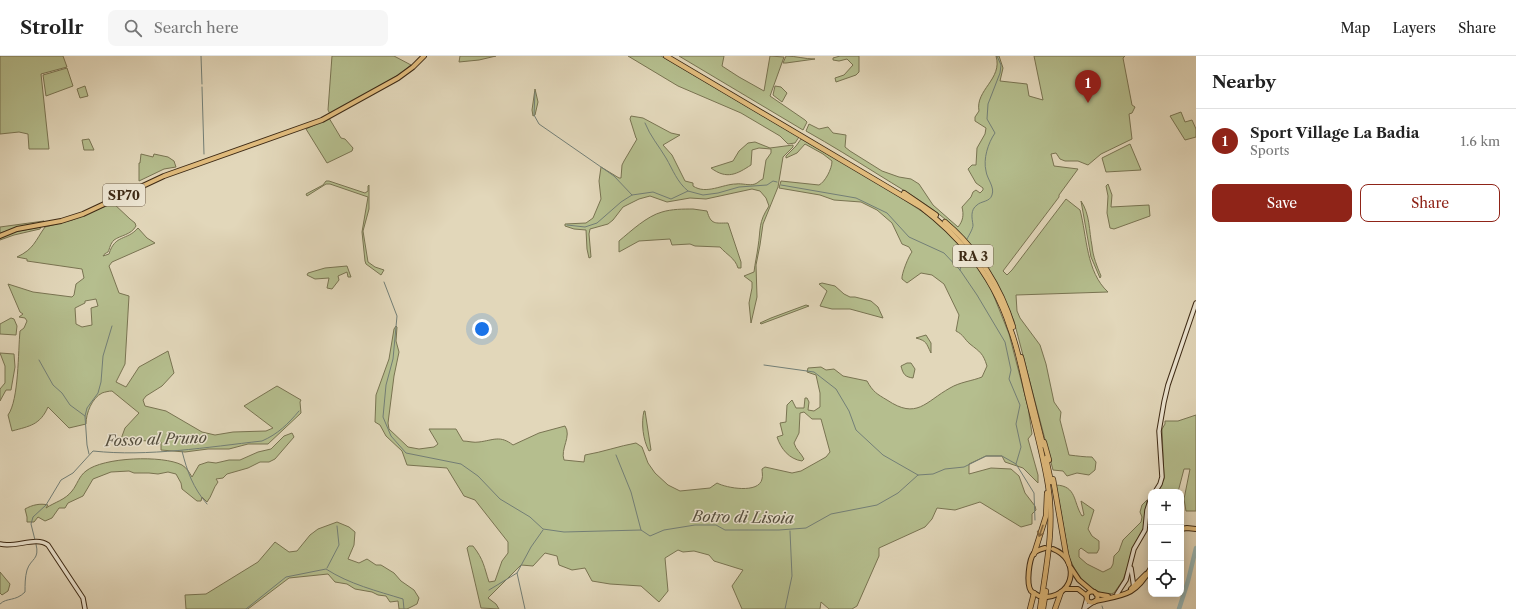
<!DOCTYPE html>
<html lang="en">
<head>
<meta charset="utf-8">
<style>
  :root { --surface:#fff; --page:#f6f6f6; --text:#222; --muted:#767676; --line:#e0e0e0; --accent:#8f2418 }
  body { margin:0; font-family:"Libre Caslon Text",serif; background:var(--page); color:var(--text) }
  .controls { position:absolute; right:12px; bottom:12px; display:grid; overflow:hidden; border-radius:8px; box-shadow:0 2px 10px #0003 }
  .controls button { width:36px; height:36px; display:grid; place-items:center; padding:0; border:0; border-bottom:1px solid var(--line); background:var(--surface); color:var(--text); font:20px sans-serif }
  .you { position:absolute; left:482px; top:273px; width:14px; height:14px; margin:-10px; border:3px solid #fff; border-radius:50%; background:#1a73e8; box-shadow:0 0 0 6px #1a73e833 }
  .badge { display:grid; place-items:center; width:26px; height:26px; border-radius:50%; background:var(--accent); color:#fff; font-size:13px; font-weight:700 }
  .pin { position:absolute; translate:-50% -33px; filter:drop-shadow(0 1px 2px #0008) }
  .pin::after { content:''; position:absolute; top:21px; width:14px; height:12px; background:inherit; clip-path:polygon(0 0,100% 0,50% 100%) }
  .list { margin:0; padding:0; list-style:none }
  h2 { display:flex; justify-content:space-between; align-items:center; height:52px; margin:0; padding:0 16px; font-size:17px }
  h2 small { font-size:13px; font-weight:400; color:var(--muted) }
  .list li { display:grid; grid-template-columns:26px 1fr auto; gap:12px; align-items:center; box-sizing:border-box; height:64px; padding:0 16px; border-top:1px solid var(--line) }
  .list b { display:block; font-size:15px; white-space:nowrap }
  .list p { margin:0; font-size:13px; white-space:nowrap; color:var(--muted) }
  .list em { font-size:13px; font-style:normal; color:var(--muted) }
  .actions { display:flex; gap:8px; padding:12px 16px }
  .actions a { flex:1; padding:9px 0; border:1px solid var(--accent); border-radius:8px; text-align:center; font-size:14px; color:var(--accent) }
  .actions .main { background:var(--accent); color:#fff }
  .icon { flex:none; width:22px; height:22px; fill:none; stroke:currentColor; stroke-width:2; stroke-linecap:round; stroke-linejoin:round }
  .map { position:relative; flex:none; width:1196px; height:553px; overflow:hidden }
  header { display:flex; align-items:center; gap:24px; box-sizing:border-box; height:56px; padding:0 20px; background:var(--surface); border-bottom:1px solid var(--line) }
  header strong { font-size:19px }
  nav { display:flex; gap:22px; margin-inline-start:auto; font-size:14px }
  .search { width:280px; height:36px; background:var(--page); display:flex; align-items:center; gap:10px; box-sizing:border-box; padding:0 14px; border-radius:8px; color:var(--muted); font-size:15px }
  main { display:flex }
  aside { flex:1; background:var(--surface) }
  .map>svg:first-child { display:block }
  .green { fill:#b5be8e; stroke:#797452; fill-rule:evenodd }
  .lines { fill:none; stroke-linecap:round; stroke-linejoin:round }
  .stream { stroke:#737f77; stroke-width:1 }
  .river { stroke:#97b8b8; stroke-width:4.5 }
  .secondary-casing { stroke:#3d2a15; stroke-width:5.5 }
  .primary-casing { stroke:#3d2a15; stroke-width:6 }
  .highway-casing { stroke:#3d2a15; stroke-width:6 }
  .secondary { stroke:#ece5d2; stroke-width:3.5 }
  .primary { stroke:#e1bc7d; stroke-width:4 }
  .highway { stroke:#e1bc7d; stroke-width:4.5 }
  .oneway { stroke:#876c44 }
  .labels { text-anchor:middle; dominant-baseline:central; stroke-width:3; stroke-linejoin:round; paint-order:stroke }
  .shield { fill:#ece5d2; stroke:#72624e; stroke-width:1 }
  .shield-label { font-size:13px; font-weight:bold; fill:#3d2a15 }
  .water-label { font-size:15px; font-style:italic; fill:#544e3e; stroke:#ece5d2 }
</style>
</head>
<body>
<header>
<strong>Strollr</strong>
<div class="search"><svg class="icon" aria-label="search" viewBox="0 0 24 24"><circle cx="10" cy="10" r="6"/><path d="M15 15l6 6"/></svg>Search here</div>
<nav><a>Map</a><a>Layers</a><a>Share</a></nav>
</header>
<main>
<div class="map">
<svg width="1196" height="553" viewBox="0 0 1196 553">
  <rect width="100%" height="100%" fill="#e2d7ba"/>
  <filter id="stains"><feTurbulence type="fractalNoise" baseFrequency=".005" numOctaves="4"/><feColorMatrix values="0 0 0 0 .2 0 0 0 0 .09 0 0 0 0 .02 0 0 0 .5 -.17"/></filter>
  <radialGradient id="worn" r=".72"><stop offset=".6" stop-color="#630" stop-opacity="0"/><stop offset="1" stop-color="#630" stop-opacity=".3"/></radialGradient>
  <g class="green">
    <polygon points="0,0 63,0 67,11 41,18 49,93 29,93 28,78 19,76 0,78"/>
    <polygon points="332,0 394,0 411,9 402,17 330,58 328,54"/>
    <polygon points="460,0 496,0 479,4 459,6"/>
    <polygon points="628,0 661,0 799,81 795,87 788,88 780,80 741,57 678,30"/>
    <polygon points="679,0 724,0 722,10 739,21 764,35 770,0 784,1 770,40 805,64 807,66 803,74"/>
    <path d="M786 0C796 0 804 3 815 3L786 7H783Z"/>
    <polygon points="840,0 859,0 859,16 856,19 836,26 835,22 844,19 853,9 847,3 839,5 833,4 833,2"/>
    <path d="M996 0H999L1003 12 1000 25 1027 28 1029 40 1043 44 1034 0H1125L1123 2 1132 49 1135 51 1132 57 1129 58 1132 83 1101 98 1088 109 1078 105H1065L1060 103 1056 97 1051 98 1054 110 1078 113 1059 139V141L1003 215 1007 219 1012 214 1066 143 1080 154C1087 180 1086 216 1108 236L1016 239 1017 255 1020 262 1040 289 1046 308 1054 346 1061 356 1060 364 1069 399C1078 400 1084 401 1092 401L1096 406 1095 414 1089 419 1077 417 1067 420 1063 415 1053 414 1014 265C1004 240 987 209 970 188 946 158 911 139 879 119 855 104 831 89 806 75L809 68 819 73 828 71 833 77 846 79 845 91 850 95 882 115 899 121 911 123 919 128 933 149 958 171C963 165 964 159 962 151L971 141 973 136 976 134 980 137 983 134V132L976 127 968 113 972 109H976L977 92 985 78 986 72 975 65V61L979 55C975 34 1003 23 996 0Z"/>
    <polygon points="67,12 73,30 46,40 43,19"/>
    <polygon points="85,30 88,40 80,42 77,33"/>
    <polygon points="775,30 781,31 787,37 782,46 773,39"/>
    <polygon points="535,33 538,46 535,59 533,60 532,54"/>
    <polygon points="1181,56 1185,66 1192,64 1196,73 1196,81 1185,84 1170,60"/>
    <path d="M631 60 643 62 671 77 680 79 663 89 672 99 685 125 693 127V130C706 139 723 128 736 128 742 127 749 130 755 128 758 127 760 124 763 123L766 104 771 97V93L759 92 752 94 751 109C737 118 727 124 711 112L733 105 739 95 748 87 755 86 770 92 793 89V91L783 101 778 131 763 168 760 189 756 209 757 241 751 267 749 247 752 232V226L744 220 754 216C755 207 757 199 758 191 761 172 758 167 769 150L766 142 760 135 752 133 706 143 690 142 667 146 650 140 639 143 623 151 613 164 608 168 590 173 589 178 591 201 589 202 587 193 586 174 574 173 565 170V168L586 167 593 162 601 143 599 125 601 111 619 122H621L622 109 624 105 637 83 636 82 630 63Z"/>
    <polygon points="329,62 341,82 345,83 353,92 352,95 327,107 306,73"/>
    <polygon points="89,83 94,94 84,94 82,84"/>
    <path d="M801 83 875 125 929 160 951 179 975 208 991 233 1009 278 1028 351 1032 378 1028 383 1038 419V427L1023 412 1005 406 1002 400H986L969 408V418L991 412 1011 413 1019 420 1025 437 1035 450 1036 454 1032 458V468L1021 471 980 446 955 454 937 452 932 463 925 471 879 492V500L857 550 852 553H829L821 546 820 553H742L732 530 743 514 714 505 709 499 694 495 683 496 678 494 665 502 668 535 659 546 641 530 610 528 592 525 585 512 572 514 559 509 557 500 545 497 533 510 521 509 488 542 496 548 499 553 481 552 467 492 469 490H473C484 504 484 511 489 526L495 525 502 505 508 497V486L475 444 464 440 447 412 407 409 402 395 386 380 380 369 375 366 376 339 389 303 394 273 396 270 397 271 396 285 399 296 394 320 388 367 389 373 408 391 419 393 434 391 438 388 429 373H456L463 385C468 385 474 387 479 386 494 384 500 379 513 389L539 377 565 370C572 380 560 393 564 404L584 406 585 399C603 396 619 390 636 387L642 391 648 407 655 417 668 429 680 435 710 432 717 427C726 432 759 438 762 423 763 420 762 416 762 413L765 411 792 417 801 415 826 401 830 396 821 363H812L804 356 800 357 799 377 794 387C796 394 801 397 804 403L802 405C789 403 781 393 777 381L783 379 780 367 786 366 787 349 792 344 796 352H804L805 342H807L809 346 808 354 814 355 820 351V337L816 319 807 316 808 312 821 311 826 314 834 313 843 320 867 325C873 336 877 338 887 344 917 364 925 346 950 332 960 326 972 325 982 321L987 310C983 297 980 296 970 288 964 283 964 279 956 275L959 259 944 228 932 219 921 217 907 227 902 223C901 219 909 199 912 196L909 191 902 188 892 167 877 154 861 146 834 144 820 139 779 132 781 125 819 129C825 126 832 113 832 105L823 98 805 88 797 97 786 102V100L796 90Z"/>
    <polygon points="1130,88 1141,114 1106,116 1102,102"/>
    <polygon points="141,98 153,101 154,98 168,101 174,105 176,111 164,113 139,125 139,107 140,107"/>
    <polygon points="326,125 329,125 365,137 368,135 368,130 369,129 369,153 363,175 368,206 375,211 384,214 381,219 366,208 365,205 362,176 368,141 330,128 326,128 307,140 306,138 323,129"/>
    <polygon points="1108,128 1112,139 1111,151 1149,149 1150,160 1114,173 1110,172 1107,157 1108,140 1106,130"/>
    <path d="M1081 145C1090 158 1089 175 1092 190 1093 201 1097 210 1101 220L1100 222 1091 201Z"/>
    <path d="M113 147 130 163 135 167 136 170C131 179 121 179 114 184 110 188 110 192 108 196 106 197 104 198 103 200L109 198C115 178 127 185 138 172L147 182 155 187 112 206 109 210 119 237 129 240 125 308 116 326 126 331 139 311 168 295 174 317 162 330 146 340 143 344 145 350 166 355 202 376 215 379 233 376 266 375 273 372 244 350 277 330 301 344 300 346 301 357 268 388H248L229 393H208L185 396 161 394V386L121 383 125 372 139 357 112 335C109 335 105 336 102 337 92 342 86 357 86 368L69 372 48 351C40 369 30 370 12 375L8 359C19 344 18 295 20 275L24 272 27 265 25 262 19 261 23 258 20 256 8 228 33 236 72 241 74 239 76 228 84 222 82 213 27 205V203L17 201C34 193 35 185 45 171L72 164ZM96 243 98 250 91 252 92 269 82 271 76 268 75 252 85 247V245Z"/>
    <path d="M693 153 707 155C711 169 715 167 728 167L741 206V212H738C735 202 727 199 720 191L695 190 690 188 672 189 670 183 639 185 619 196V185C631 175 647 160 662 156 672 153 683 153 693 153Z"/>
    <polygon points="44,165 41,167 17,172 0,177 0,171"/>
    <polygon points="41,171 40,173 14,179 0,184 0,182 14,176"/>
    <polygon points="347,210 351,221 348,221 347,216 338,220 339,224 332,233 327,232 329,222 315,223 307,219 308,217 325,212"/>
    <polygon points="822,227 835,230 844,238 850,241 855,241 871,245 878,251 883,262 850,253 832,253 820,250 827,235 819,228"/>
    <polygon points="806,249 809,250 761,268 760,267 771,262"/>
    <polygon points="11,262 14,263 17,270 16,279 0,278 0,268"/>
    <path d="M926 279 931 287V297C926 287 927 285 916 282Z"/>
    <polygon points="0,297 14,298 15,311 11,334 6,334 0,345 0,333 5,327 5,310"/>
    <path d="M907 307H911L915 313 913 322C905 321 903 318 901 310Z"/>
    <path d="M644 355H645L651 394 649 395C643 384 641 367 644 355Z"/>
    <polygon points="1196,359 1196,455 1186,455 1184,443 1190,413 1184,413 1178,436 1157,436 1164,423 1162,373 1165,368 1165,365 1178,365"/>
    <path d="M292 377 294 381 275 403 269 406H260L248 412 227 418 223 422 216 423 218 426C213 432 212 440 207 446L202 441 201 445H197L182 433 181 427 176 418 168 416 158 418 149 417H134L129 415 111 416 93 423 83 440 68 447 65 452H59L52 462 45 465 38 461 34 466H27V461L25 453C32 449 40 447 48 449L46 452C55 446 65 444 72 435 77 429 79 420 86 415 103 401 163 399 182 409 187 412 189 416 192 421L199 409 208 406 216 407 229 404H240L258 396 271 393 284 380Z"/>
    <path d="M1056 429C1077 430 1073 446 1082 460L1084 459 1081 445 1094 454 1088 473 1092 480 1099 485V493L1097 497H1088L1081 492 1079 494V501L1087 508 1103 516 1111 512 1113 508 1114 500 1119 495 1123 484 1141 466 1142 461 1140 456 1142 449 1147 444 1144 471 1132 493 1128 510 1123 524 1114 537C1102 541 1086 530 1079 520 1075 515 1072 507 1069 501Z"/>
    <polygon points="337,466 349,471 355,476 354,489 348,503 359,507 367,503 376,509 381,509 394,517 401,525 414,534 419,542 417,548 407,553 399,553 398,545 390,546 386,540 378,539 372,536 355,533 347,528 335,526 328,518 289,522 248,553 186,553 185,539 206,538 258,506 275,486 289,496 297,495 310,479 318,473"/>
    <polygon points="0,516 10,528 8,535 2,539 0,537"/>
  </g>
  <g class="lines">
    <g class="stream">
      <polyline points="201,0 202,28"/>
      <polyline points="202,31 204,98"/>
      <polyline points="535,36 534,59 539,68 614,120 632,139"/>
      <path d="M645 67C650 80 659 90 666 102 673 114 677 126 688 135"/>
      <polyline points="781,129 856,142 887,157 909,181 944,197 960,214 977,239 1005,286 1011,314 1009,323 1020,349 1016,368 1021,391 1016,408"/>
      <polyline points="567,169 585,171 597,167 621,146 632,139 653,136 671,143 688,135 703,139 718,137 739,131 767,129 773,125 777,126"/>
      <path d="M967 183C969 179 973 173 973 169 972 162 970 154 977 149 981 145 990 146 992 139 995 131 987 123 986 115 983 103 988 87 995 77L987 63 988 48 1000 17 1001 9 997 0"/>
      <polyline points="960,214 965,194"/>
      <polyline points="384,226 397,260 393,303 386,329 383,361 391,380 406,397 461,408 478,420 500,443 530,461 543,473 564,476 641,474 650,480 664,474 695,469 716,469 725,474 779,474 806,472 831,458 877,449 898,437 918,419 933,418 945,413 964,411 986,400 1002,400 1016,408 1034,437 1035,464"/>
      <polyline points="39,304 53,329 62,337 70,349 85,360"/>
      <polyline points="764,309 814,316 836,333 849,355 856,374 883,399 918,419"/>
      <path d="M182 395C187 415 193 432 207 448"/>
      <polyline points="89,398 87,389 85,360 87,352 98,337 101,326 103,300 112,270"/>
      <polyline points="616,399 631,436 641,474"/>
      <path d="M35 484 31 468 33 461 46 449 61 424 73 417 93 395C148 401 208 391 262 385 278 378 288 368 299 355"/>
      <polyline points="327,512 339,489 337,470"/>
      <polyline points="489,534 517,517"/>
      <path d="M0 548C7 541 15 546 25 536 25 529 25 521 27 514 31 502 40 504 36 488"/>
      <polyline points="1102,550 1103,553"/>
      <path d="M246 553 286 521 326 513C349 528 377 535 403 543L404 553"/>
      <polyline points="525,553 517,517 531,491 543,474"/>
      <polyline points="785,553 792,520 790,475"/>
    </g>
    <polyline class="river" points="1179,553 1188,525 1196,492"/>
    <g class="secondary-casing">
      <g id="secondary">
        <polyline points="1155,436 1160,428 1162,421 1159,375 1164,346 1168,329 1196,247"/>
        <path d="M0 488C16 492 36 480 48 489L83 542 85 553"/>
        <polyline points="1131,512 1134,532"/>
        <polyline points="1117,538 1126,524 1134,493 1145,474 1147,454 1151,442"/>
        <polyline points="1085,552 1093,546"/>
        <polyline points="1084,553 1087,542"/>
      </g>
    </g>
    <g class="primary-casing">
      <g id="primary">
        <polyline points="0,180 17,173 61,165 83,158 164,120 322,64 398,22 413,11 424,0"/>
        <polyline points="1181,473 1187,472 1196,473"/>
        <polyline points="1071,512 1079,524 1092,535"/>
        <polyline points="1065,533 1078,533 1087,540"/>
        <polyline points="1131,533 1146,518"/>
        <circle cx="1092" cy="541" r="5.5"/>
        <polyline points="1096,538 1108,540"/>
        <path d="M1039 540C1036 538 1033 537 1031 535 1026 528 1029 503 1034 497 1037 494 1041 493 1045 492"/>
        <path d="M1047 541C1076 538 1079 503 1053 493"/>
        <path d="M1095 545C1124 539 1135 540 1151 512"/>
      </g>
    </g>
    <g class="highway-casing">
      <g id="highway">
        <path d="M666 0 921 151C963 183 994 222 1010 272 1018 293 1022 315 1027 337 1034 367 1043 398 1048 429 1055 470 1046 512 1040 553"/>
        <polyline points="904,137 936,159"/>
        <path d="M945 166C977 193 1001 231 1013 271"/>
        <polyline points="1021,301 1043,389"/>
        <polyline points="1044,386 1049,404"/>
        <polyline points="1046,402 1051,426"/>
        <polyline points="1053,423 1066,498 1069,508"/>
        <polyline points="1034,498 1046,460 1047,437"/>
        <polyline points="1030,553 1034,537"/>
        <polyline points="1043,553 1046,535"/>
        <polyline points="1055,553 1061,536"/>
      </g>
    </g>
    <use href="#secondary" class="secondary"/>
    <use href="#primary" class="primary"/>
    <use href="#highway" class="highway"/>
  </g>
  <defs><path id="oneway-shaft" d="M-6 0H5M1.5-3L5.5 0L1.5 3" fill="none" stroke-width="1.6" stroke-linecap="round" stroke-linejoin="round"/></defs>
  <use class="oneway" href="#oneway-shaft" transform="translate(1041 475) rotate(109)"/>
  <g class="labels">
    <g class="shield">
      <rect x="103" y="128" width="42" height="22" rx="3"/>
      <rect x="953" y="189" width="40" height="22" rx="3"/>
    </g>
    <g class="shield-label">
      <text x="124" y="139">SP70</text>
      <text x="973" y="200">RA 3</text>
    </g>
    <g class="water-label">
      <text transform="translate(156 383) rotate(-2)">Fosso al Pruno</text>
      <text transform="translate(743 461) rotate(1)">Botro di Lisoia</text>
    </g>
  </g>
  <rect width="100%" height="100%" filter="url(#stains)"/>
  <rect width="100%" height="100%" fill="url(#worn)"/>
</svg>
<div class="controls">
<button>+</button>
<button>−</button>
<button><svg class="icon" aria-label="locate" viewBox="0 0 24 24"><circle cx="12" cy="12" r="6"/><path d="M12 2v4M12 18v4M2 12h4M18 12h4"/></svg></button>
</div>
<div class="you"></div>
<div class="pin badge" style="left:1088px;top:47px">1</div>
</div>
<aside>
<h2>Nearby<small></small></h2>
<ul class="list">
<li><span class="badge">1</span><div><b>Sport Village La Badia</b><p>Sports</p></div><em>1.6 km</em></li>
</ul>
<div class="actions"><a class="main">Save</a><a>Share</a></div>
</aside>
</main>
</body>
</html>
